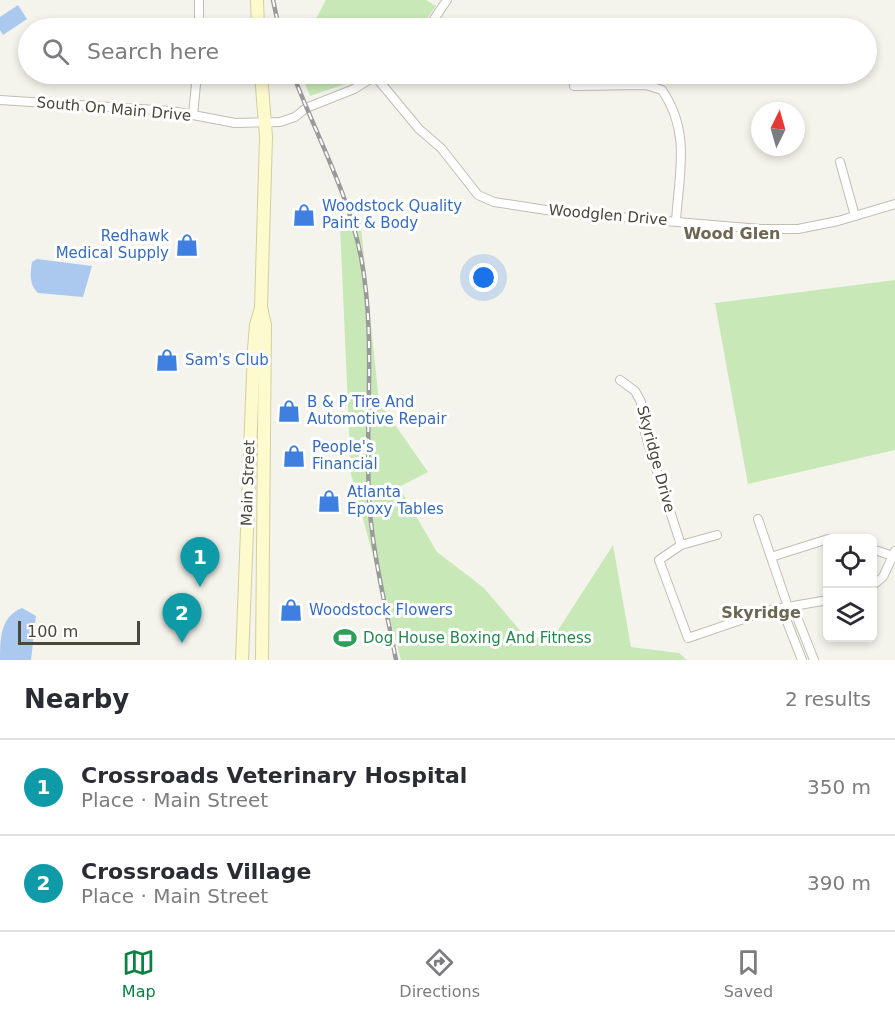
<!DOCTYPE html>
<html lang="en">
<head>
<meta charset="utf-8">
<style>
  :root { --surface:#fff; --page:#f7f7f7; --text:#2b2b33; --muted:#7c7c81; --line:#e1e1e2; --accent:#0b8043 }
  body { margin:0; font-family:"DejaVu Sans",sans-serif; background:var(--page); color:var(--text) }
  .controls { position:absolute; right:18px; bottom:18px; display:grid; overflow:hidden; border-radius:9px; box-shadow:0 3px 9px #0003 }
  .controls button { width:54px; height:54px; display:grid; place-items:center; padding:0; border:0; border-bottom:2px solid var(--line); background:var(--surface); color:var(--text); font:30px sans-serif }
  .compass { position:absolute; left:751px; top:102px; width:54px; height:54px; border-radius:50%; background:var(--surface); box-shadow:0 3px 9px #0003; rotate:5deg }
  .scale { position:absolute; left:18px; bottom:15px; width:122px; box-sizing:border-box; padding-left:6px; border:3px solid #4a4639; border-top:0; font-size:16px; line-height:21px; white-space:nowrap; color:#4a4639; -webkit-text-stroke:4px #fff; paint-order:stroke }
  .you { position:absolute; left:484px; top:278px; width:21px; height:21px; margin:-15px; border:4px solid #fff; border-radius:50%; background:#1a73e8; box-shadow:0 0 0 9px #1a73e833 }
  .badge { display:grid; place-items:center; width:39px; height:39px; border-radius:50%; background:var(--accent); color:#fff; font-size:20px; font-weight:700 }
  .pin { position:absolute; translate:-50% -50px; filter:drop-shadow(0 2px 3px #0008) }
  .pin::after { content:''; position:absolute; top:32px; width:21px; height:18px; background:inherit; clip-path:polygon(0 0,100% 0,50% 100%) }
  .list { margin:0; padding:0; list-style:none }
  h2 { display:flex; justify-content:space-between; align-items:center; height:78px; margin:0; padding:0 24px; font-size:26px }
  h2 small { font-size:20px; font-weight:400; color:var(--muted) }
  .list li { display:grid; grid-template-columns:39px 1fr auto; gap:18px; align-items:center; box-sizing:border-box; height:96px; padding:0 24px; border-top:2px solid var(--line) }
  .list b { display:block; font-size:22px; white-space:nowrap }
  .list p { margin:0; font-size:20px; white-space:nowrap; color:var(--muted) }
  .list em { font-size:20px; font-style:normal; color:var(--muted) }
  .icon { flex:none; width:33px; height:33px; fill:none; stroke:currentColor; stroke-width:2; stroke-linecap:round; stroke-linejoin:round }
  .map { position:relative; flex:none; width:895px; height:660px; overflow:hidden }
  .search { position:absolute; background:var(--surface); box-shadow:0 3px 9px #0003; left:18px; right:18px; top:18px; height:66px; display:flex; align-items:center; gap:15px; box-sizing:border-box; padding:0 21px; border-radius:33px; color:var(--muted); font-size:22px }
  .sheet { height:270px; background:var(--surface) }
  nav { display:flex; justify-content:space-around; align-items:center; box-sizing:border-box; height:84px; border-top:2px solid var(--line); background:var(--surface); font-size:16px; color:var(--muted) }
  nav a { display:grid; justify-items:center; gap:3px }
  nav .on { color:var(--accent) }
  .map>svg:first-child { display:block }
  .green { fill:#c9e8b7 }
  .water { fill:#abc8ef }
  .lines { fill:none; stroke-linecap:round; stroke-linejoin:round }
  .minor-casing { stroke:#c1beaf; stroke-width:10 }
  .secondary-casing { stroke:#d4ce9d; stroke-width:14 }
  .minor { stroke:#fff; stroke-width:8 }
  .secondary { stroke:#fdface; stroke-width:12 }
  .rail-casing { stroke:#9a9a9a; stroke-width:4.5 }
  .rail { stroke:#fff; stroke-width:2; stroke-dasharray:7; stroke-linecap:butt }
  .labels { text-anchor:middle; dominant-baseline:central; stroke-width:6; stroke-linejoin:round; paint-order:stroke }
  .street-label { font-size:15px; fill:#4a4639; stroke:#fff }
  .shop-label { font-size:15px; fill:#366cbe; stroke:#fff; text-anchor:start }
  .leisure-label { font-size:15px; fill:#27864d; stroke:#fff; text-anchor:start }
  .neighbourhood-label { font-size:16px; font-weight:bold; fill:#6d6651; stroke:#fff }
</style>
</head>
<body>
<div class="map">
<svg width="895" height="660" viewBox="0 0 895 660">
  <rect width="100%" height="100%" fill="#f5f4ec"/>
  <g class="green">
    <polygon points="326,0 426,0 436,6 420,28 311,28"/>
    <polygon points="301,74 363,74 348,83 310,96"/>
    <polygon points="360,218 379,402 428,472 399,487 437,552 484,588 523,634 551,641 613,545 631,647 679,653 687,660 401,660 351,474 340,226"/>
    <polygon points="895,280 895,450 748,484 715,303"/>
  </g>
  <g class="water">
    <polygon points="18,5 27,19 3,35 0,30 0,17"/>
    <path d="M37 259 92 266 83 297 38 293C29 285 30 273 32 262Z"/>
    <path d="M22 608 36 616 31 660H0C0 639 0 617 22 608Z"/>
  </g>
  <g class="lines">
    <g class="minor-casing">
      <g id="minor">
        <polyline points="199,28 199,0"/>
        <polyline points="428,28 447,0"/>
        <polyline points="375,76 419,129 441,148 478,195 494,202 559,212 760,229 798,229 838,221 895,204"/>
        <path d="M574 86 646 85 662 90C691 132 679 173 676 221"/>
        <polyline points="0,100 172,111 235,123 280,122 295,117 306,108 354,89 378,74"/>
        <polyline points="193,115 197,74"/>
        <polyline points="840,162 855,216"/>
        <polyline points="620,380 635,391 641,402 643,425 650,450 681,545"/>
        <polyline points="758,519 788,607 795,612 814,660"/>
        <polyline points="717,535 681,545 659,560 688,638 770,610 828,600"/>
        <polyline points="872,549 893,556"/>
        <polyline points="771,557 828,539"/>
        <polyline points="872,586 883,577 895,551"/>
        <polyline points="788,607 784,614 802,660"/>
      </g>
    </g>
    <g class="secondary-casing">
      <g id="secondary">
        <polyline points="257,0 258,28"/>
        <polyline points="261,74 266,137 261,307 265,325 262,660"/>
        <polyline points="242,660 254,349 256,325 261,308"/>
      </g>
    </g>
    <use href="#minor" class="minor"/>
    <use href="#secondary" class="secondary"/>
    <g class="rail-casing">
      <g id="rail">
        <polyline points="273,0 279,28"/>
        <path d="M293 74C316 135 348 192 361 257 376 337 365 418 369 498 372 553 386 607 396 660"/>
      </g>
    </g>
    <use href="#rail" class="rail"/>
  </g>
  <defs>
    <g id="shop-bare" transform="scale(1.8)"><path d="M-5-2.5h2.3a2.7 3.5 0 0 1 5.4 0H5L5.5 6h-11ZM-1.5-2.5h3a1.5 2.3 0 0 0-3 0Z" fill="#3f7fe0" stroke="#fff" stroke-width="2.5" paint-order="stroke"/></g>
    <g id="stadium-bare" transform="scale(1.8)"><path d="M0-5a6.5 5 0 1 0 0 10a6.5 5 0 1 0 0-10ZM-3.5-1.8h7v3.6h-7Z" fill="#2e9e5b" stroke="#fff" stroke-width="2.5" paint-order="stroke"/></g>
  </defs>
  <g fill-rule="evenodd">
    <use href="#shop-bare" x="304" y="215"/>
    <use href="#shop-bare" x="187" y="245"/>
    <use href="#shop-bare" x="167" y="360"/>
    <use href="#shop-bare" x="289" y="411"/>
    <use href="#shop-bare" x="294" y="456"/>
    <use href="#shop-bare" x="329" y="501"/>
    <use href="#shop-bare" x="291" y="610"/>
    <use href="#stadium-bare" x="345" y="638"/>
  </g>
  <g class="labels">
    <g class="street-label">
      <text transform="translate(114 109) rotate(5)">South On Main Drive</text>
      <text transform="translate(608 215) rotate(5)">Woodglen Drive</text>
      <text transform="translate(656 459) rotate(75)">Skyridge Drive</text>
      <text transform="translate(248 483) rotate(-88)">Main Street</text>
    </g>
    <g class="shop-label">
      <text x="322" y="206">Woodstock Quality<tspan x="322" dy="17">Paint &amp; Body</tspan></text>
      <text x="169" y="236" text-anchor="end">Redhawk<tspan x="169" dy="17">Medical Supply</tspan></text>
      <text x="185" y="360">Sam's Club</text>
      <text x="307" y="402">B &amp; P Tire And<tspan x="307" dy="17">Automotive Repair</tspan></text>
      <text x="312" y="447">People's<tspan x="312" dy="17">Financial</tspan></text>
      <text x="347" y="492">Atlanta<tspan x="347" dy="17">Epoxy Tables</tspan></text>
      <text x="309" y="610">Woodstock Flowers</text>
    </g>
    <g class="leisure-label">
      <text x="363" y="638">Dog House Boxing And Fitness</text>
    </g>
    <g class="neighbourhood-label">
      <text x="732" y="233">Wood Glen</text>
      <text x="761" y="612">Skyridge</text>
    </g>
  </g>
</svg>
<div class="controls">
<button><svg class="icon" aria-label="locate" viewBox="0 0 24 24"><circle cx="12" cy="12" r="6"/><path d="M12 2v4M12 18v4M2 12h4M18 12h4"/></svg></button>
<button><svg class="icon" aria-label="layers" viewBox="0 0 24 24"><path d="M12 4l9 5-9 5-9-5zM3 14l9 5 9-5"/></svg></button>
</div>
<svg class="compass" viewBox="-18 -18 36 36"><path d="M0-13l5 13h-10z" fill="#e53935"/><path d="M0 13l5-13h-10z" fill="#7c7c81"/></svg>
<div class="scale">100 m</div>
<div class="you"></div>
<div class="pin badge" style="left:200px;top:587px;background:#0f9aa8">1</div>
<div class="pin badge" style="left:182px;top:643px;background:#0f9aa8">2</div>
<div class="search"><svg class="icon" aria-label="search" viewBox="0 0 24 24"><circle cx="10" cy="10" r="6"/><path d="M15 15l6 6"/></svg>Search here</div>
</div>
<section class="sheet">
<h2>Nearby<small>2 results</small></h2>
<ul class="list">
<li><span class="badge" style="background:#0f9aa8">1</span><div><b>Crossroads Veterinary Hospital</b><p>Place · Main Street</p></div><em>350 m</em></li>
<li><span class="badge" style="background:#0f9aa8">2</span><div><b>Crossroads Village</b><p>Place · Main Street</p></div><em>390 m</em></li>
</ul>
</section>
<nav>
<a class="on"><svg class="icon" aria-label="map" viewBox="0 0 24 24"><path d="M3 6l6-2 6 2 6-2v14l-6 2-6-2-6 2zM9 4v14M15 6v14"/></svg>Map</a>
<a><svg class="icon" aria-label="directions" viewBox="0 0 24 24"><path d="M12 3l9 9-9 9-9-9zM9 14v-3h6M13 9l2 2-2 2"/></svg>Directions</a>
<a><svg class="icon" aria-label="saved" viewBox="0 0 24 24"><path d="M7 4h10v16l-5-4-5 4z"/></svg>Saved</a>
</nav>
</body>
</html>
